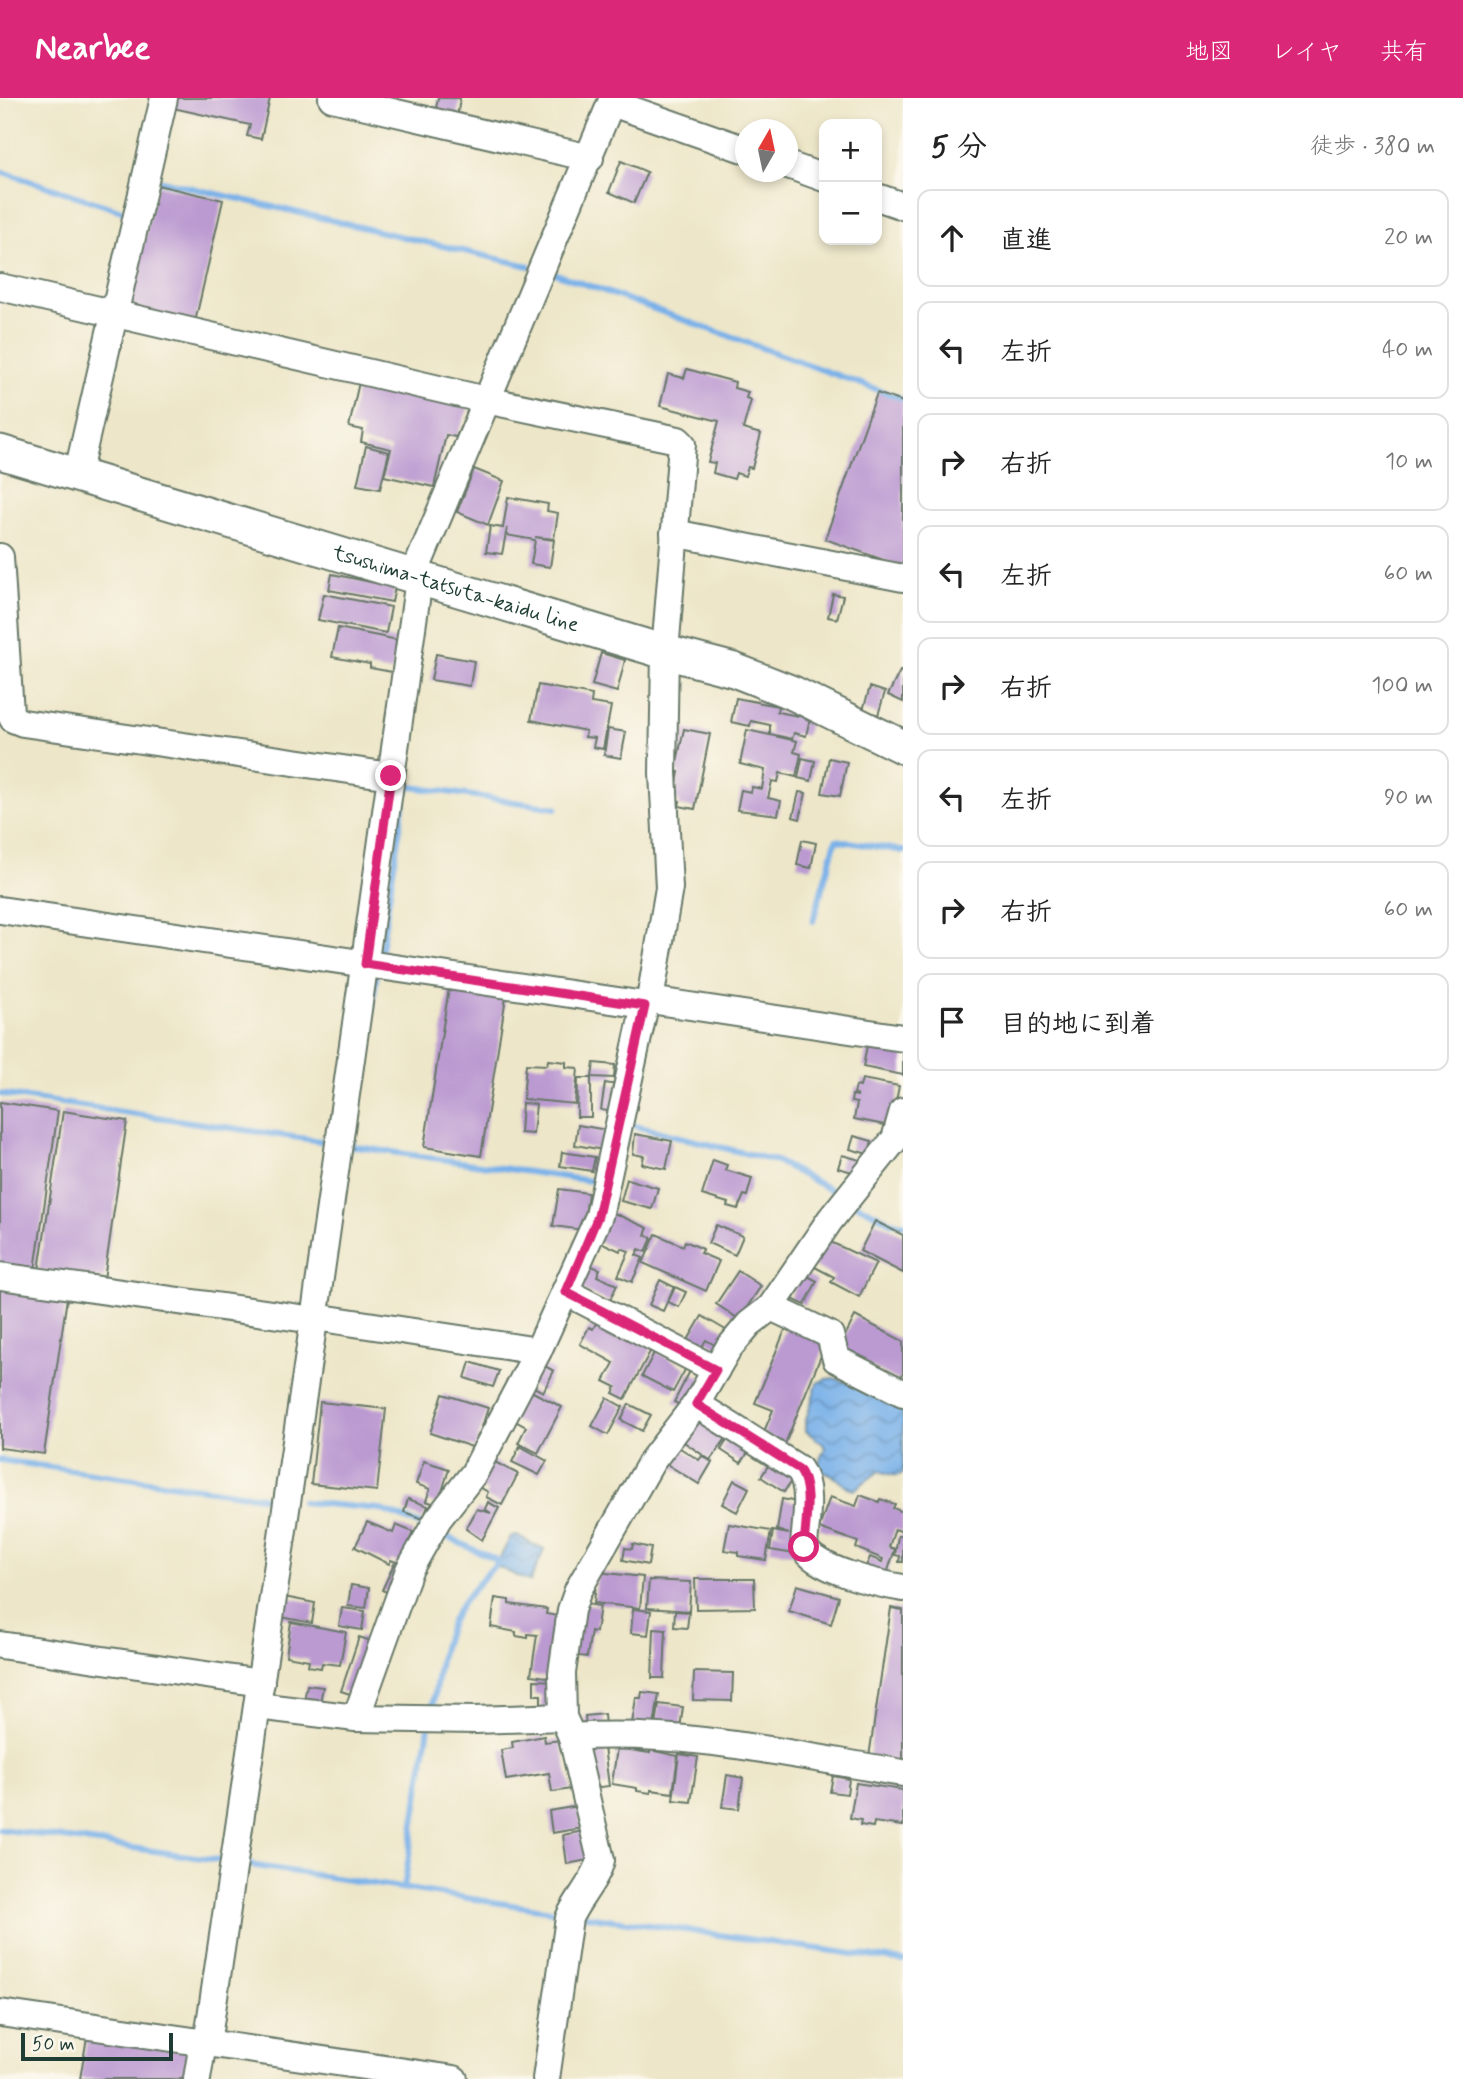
<!DOCTYPE html>
<html lang="ja">
<head>
<meta charset="utf-8">
<style>
  :root { --surface:#fff; --page:#f2f2f2; --text:#222; --muted:#767676; --line:#e0e0e0; --accent:#db2777 }
  body { margin:0; font-family:Mynerve,"Klee One",sans-serif; background:var(--page); color:var(--text) }
  .controls { position:absolute; right:21px; top:21px; display:grid; overflow:hidden; border-radius:14px; box-shadow:0 4px 10px #0003 }
  .controls button { width:63px; height:63px; display:grid; place-items:center; padding:0; border:0; border-bottom:2px solid var(--line); background:var(--surface); color:var(--text); font:35px sans-serif }
  .compass { position:absolute; left:735px; top:21px; width:63px; height:63px; border-radius:50%; background:var(--surface); box-shadow:0 4px 10px #0003; rotate:9deg }
  .scale { position:absolute; left:21px; bottom:18px; width:152px; box-sizing:border-box; padding-left:7px; border:4px solid #1f3d34; border-top:0; font-size:19px; line-height:24px; white-space:nowrap; color:#1f3d34; -webkit-text-stroke:5px #fbf7ec; paint-order:stroke }
  .stop { position:absolute; width:21px; height:21px; margin:-16px; border:5px solid #db2777; border-radius:50%; background:#fff }
  .stop.end { background:#db2777; border-color:#fff; box-shadow:0 2px 7px #0008 }
  .list { margin:0; padding:0; list-style:none }
  h2 { display:flex; justify-content:space-between; align-items:center; height:91px; margin:0; padding:0 28px; font-size:30px }
  h2 small { font-size:23px; font-weight:400; color:var(--muted) }
  .list li { display:grid; grid-template-columns:46px 1fr auto; gap:21px; align-items:center; box-sizing:border-box; height:98px; margin:0 14px 14px; padding:0 14px; border:2px solid var(--line); border-radius:14px }
  .list b { display:block; font-size:26px; white-space:nowrap }
  .list em { font-size:23px; font-style:normal; color:var(--muted) }
  .icon { flex:none; width:38px; height:38px; fill:none; stroke:currentColor; stroke-width:2; stroke-linecap:round; stroke-linejoin:round }
  .map { position:relative; flex:none; width:903px; height:1981px; overflow:hidden }
  header { display:flex; align-items:center; gap:42px; box-sizing:border-box; height:98px; padding:0 35px; background:var(--accent); color:#fff }
  header strong { font-size:33px }
  nav { display:flex; gap:38px; margin-inline-start:auto; font-size:24px }
  main { display:flex }
  aside { flex:1; background:var(--surface) }
  .map>svg:first-child { display:block }
  .water { fill:url(#water-waves); stroke:#4c778e; stroke-width:2 }
  .lines { fill:none; stroke-linecap:round; stroke-linejoin:round }
  .stream { stroke:#79b1e9; stroke-width:6 }
  .building { fill:#bb9ad1 }
  .minor-casing { stroke:#677868; stroke-width:30 }
  .major-casing { stroke:#677868; stroke-width:37 }
  .minor { stroke:#fff; stroke-width:26 }
  .major { stroke:#fff; stroke-width:33 }
  .route { stroke:#db2777; stroke-width:9 }
  .labels { text-anchor:middle; dominant-baseline:central; stroke-width:5; stroke-linejoin:round; paint-order:stroke }
  .street-label { font-size:21px; fill:#1f3d34; stroke:#fbf7ec }
</style>
</head>
<body>
<header>
<strong>Nearbee</strong>
<nav><a>地図</a><a>レイヤ</a><a>共有</a></nav>
</header>
<main>
<div class="map">
<svg width="903" height="1981" viewBox="0 0 903 1981">
  <defs>
    <pattern id="water-waves" width="16" height="10" patternUnits="userSpaceOnUse" patternTransform="scale(1.75)"><rect width="16" height="10" fill="#79b1e9"/><path d="M0 5q4-4 8 0t8 0" fill="none" stroke="#6391be"/></pattern>
  </defs>
  <rect width="100%" height="100%" fill="#fbf7ec"/>
  <filter id="ink" filterUnits="userSpaceOnUse"><feTurbulence type="fractalNoise" baseFrequency=".0143" numOctaves="2"/><feDisplacementMap in="SourceGraphic" scale="14" xChannelSelector="R" yChannelSelector="G"/><feConvolveMatrix kernelMatrix="1 2 1 2 8 2 1 2 1" color-interpolation-filters="sRGB"/></filter>
  <filter id="wash" filterUnits="userSpaceOnUse"><feTurbulence type="fractalNoise" baseFrequency=".00686" numOctaves="4" result="noise"/><feDisplacementMap in="SourceGraphic" scale="28" xChannelSelector="R" yChannelSelector="G"/><feGaussianBlur stdDeviation="1.57" result="paint"/><feColorMatrix in="noise" values="0 0 0 0 0 0 0 0 0 0 0 0 0 0 0 0 0 1.4 0 .05"/><feComposite in="paint" operator="in"/></filter>
  <g filter="url(#wash)">
    <rect width="100%" height="100%" fill="#ede6c8"/>
    <g class="water">
      <polygon points="834,1280 882,1297 903,1309 903,1375 896,1378 879,1373 854,1392 848,1390 831,1376 818,1371 818,1366 825,1350 823,1346 806,1333 806,1322 817,1285 826,1281"/>
      <polygon points="515,1437 544,1452 530,1484 496,1468 511,1438"/>
    </g>
    <g class="lines">
      <g class="stream">
        <polyline points="0,73 131,116"/>
        <polyline points="153,81 529,168"/>
        <polyline points="554,175 903,301"/>
        <polyline points="406,688 556,710"/>
        <polyline points="813,823 836,742 903,753"/>
        <polyline points="380,858 406,688 402,687"/>
        <polyline points="363,973 377,874"/>
        <polyline points="0,996 327,1044"/>
        <polyline points="628,1026 776,1063 833,1093"/>
        <polyline points="352,1042 351,1048 591,1083"/>
        <polyline points="856,1106 891,1124 903,1126"/>
        <polyline points="0,1362 276,1401"/>
        <polyline points="302,1404 379,1411 426,1429"/>
        <path d="M432 1614C437 1584 439 1552 452 1523 462 1501 482 1481 499 1463L438 1435"/>
        <polyline points="0,1731 224,1763"/>
        <polyline points="243,1766 565,1815"/>
        <polyline points="404,1790 429,1628"/>
        <polyline points="579,1817 903,1863"/>
      </g>
    </g>
    <g id="blocks">
      <g class="building">
        <polygon points="176,0 270,0 261,41 247,38 250,27 173,10"/>
        <polygon points="438,0 460,0 457,20 435,16"/>
        <polygon points="621,63 647,74 634,105 609,94"/>
        <polygon points="157,87 223,102 195,224 129,209"/>
        <polygon points="687,271 735,284 734,290 748,294 746,300 751,302 743,331 761,336 752,370 748,369 745,378 736,375 734,381 713,375 715,365 708,364 719,323 660,308 668,276 684,280"/>
        <polygon points="359,284 469,310 456,339 446,337 434,389 384,378 391,351 361,344 363,332 349,329"/>
        <polygon points="877,295 903,304 903,469 825,441"/>
        <polygon points="366,348 389,354 380,391 357,387"/>
        <polygon points="474,371 504,383 488,427 457,414"/>
        <polygon points="508,399 548,406 547,413 558,415 554,441 535,439 554,442 550,469 531,466 535,442 506,437 507,430 502,456 486,454 490,428 503,430"/>
        <polygon points="332,476 395,489 392,504 329,492"/>
        <polygon points="324,496 391,509 386,535 318,522"/>
        <polygon points="833,496 843,498 837,521 828,519"/>
        <polygon points="338,530 398,542 392,574 370,570 370,566 332,559"/>
        <polygon points="601,555 625,562 617,594 592,587"/>
        <polygon points="436,556 474,563 470,588 431,582"/>
        <polygon points="900,573 903,574 903,604 888,597"/>
        <polygon points="538,587 592,597 591,605 611,608 603,651 593,649 595,640 585,639 586,633 531,622"/>
        <polygon points="870,589 885,594 878,617 863,612"/>
        <polygon points="736,600 778,608 777,614 810,620 806,638 794,635 792,641 770,636 770,627 751,623 750,628 731,624"/>
        <polygon points="608,631 626,634 621,660 604,657"/>
        <polygon points="684,631 710,636 695,711 679,708 680,703 674,702 679,674 675,673"/>
        <polygon points="747,632 797,643 794,654 801,656 796,679 780,675 778,684 772,683 770,692 768,700 781,703 778,717 737,712 741,692 751,694 752,689 762,691 765,672 740,666"/>
        <polygon points="802,660 815,663 811,683 798,680"/>
        <polygon points="829,660 847,664 840,698 822,695"/>
        <polygon points="799,694 806,695 800,721 793,719"/>
        <polygon points="802,742 816,745 811,770 797,767"/>
        <polygon points="449,890 506,899 481,1058 424,1049"/>
        <polygon points="868,942 903,949 903,977 863,969"/>
        <polygon points="548,962 566,964 566,969 578,970 575,1006 523,1001 526,966 547,967"/>
        <polygon points="594,965 615,967 614,980 592,979"/>
        <polygon points="578,980 591,980 591,1019 577,1019"/>
        <polygon points="862,981 899,988 892,1024 886,1023 885,1027 854,1021 857,1005 851,1004 852,997 858,998 854,996 856,988 860,989"/>
        <polygon points="605,985 617,987 613,1014 601,1012"/>
        <polygon points="0,1004 58,1013 35,1172 0,1166"/>
        <polygon points="522,1005 536,1006 533,1036 520,1035"/>
        <polygon points="63,1013 127,1023 104,1181 39,1172"/>
        <polygon points="578,1027 607,1032 604,1052 575,1047"/>
        <polygon points="635,1036 672,1043 666,1071 642,1066 644,1058 633,1056"/>
        <polygon points="854,1038 872,1043 868,1056 850,1051"/>
        <polygon points="562,1054 595,1059 592,1073 560,1068"/>
        <polygon points="842,1057 860,1062 856,1075 838,1070"/>
        <polygon points="713,1062 727,1067 725,1072 752,1080 747,1098 744,1097 738,1111 727,1108 728,1105 702,1097"/>
        <polygon points="627,1081 658,1090 652,1111 621,1103"/>
        <polygon points="559,1091 588,1095 583,1132 553,1128"/>
        <polygon points="609,1113 648,1130 645,1137 652,1140 646,1154 639,1151 636,1157 643,1160 632,1184 618,1178 629,1153 621,1150 620,1153 596,1142"/>
        <polygon points="875,1123 903,1137 903,1175 860,1153"/>
        <polygon points="716,1127 743,1138 735,1157 708,1145"/>
        <polygon points="656,1136 683,1148 685,1143 703,1151 700,1155 719,1163 706,1193 643,1165"/>
        <polygon points="824,1141 876,1165 859,1199 831,1184 834,1179 811,1167"/>
        <polygon points="588,1167 600,1171 597,1178 617,1187 609,1204 577,1189"/>
        <polygon points="738,1173 761,1188 739,1221 716,1206"/>
        <polygon points="802,1175 817,1183 805,1207 790,1200"/>
        <polygon points="660,1182 674,1189 663,1213 649,1207"/>
        <polygon points="675,1189 686,1194 679,1209 668,1204"/>
        <polygon points="0,1190 67,1200 44,1356 0,1350"/>
        <polygon points="702,1218 729,1234 720,1250 706,1242 701,1250 688,1242"/>
        <polygon points="855,1218 903,1243 903,1275 899,1283 838,1252"/>
        <polygon points="598,1222 652,1250 625,1301 613,1295 616,1289 604,1283 614,1265 580,1246 589,1229 593,1231"/>
        <polygon points="787,1227 827,1243 785,1346 763,1336 773,1312 755,1305"/>
        <polygon points="655,1253 686,1270 673,1294 642,1278"/>
        <polygon points="470,1264 499,1273 493,1289 465,1280"/>
        <polygon points="541,1266 554,1273 543,1294 530,1287"/>
        <polygon points="690,1273 704,1281 688,1311 674,1304"/>
        <polygon points="525,1290 562,1309 538,1355 518,1345 526,1329 510,1320"/>
        <polygon points="443,1296 488,1310 475,1350 430,1335"/>
        <polygon points="607,1300 623,1309 608,1337 592,1328"/>
        <polygon points="320,1304 386,1311 377,1393 311,1386"/>
        <polygon points="629,1306 651,1317 642,1333 621,1322"/>
        <polygon points="696,1312 730,1335 710,1362 677,1339"/>
        <polygon points="730,1337 751,1350 741,1365 721,1352"/>
        <polygon points="672,1345 699,1362 702,1358 712,1364 699,1386 660,1362"/>
        <polygon points="520,1348 547,1363 539,1377 512,1364"/>
        <polygon points="487,1360 518,1376 502,1407 486,1399 488,1394 474,1386"/>
        <polygon points="424,1363 449,1371 438,1407 426,1403 430,1391 416,1386"/>
        <polygon points="771,1363 794,1378 784,1394 761,1379"/>
        <polygon points="734,1382 749,1390 737,1414 722,1406"/>
        <polygon points="860,1397 879,1404 880,1401 895,1406 893,1410 903,1414 903,1434 895,1431 889,1449 895,1451 885,1482 865,1471 870,1459 882,1464 883,1461 856,1450 858,1444 819,1430 830,1399 856,1408"/>
        <polygon points="408,1401 428,1408 423,1421 404,1414"/>
        <polygon points="782,1401 802,1405 795,1456 770,1452 773,1433 789,1436 777,1432"/>
        <polygon points="488,1404 499,1410 482,1442 466,1431 477,1411 491,1415 485,1411"/>
        <polygon points="367,1424 393,1435 396,1427 413,1434 409,1443 413,1445 403,1467 391,1462 389,1466 355,1449"/>
        <polygon points="729,1426 771,1433 766,1462 738,1458 738,1454 724,1452"/>
        <polygon points="898,1438 903,1438 903,1464 899,1464 900,1458 895,1457"/>
        <polygon points="633,1446 651,1450 648,1467 623,1462 625,1450 632,1451"/>
        <polygon points="394,1466 404,1471 393,1497 382,1492"/>
        <polygon points="597,1474 643,1479 640,1510 594,1505"/>
        <polygon points="695,1481 754,1481 755,1510 696,1511"/>
        <polygon points="649,1482 691,1484 689,1513 647,1510"/>
        <polygon points="351,1487 369,1490 366,1510 348,1508"/>
        <polygon points="797,1487 839,1499 831,1526 789,1513"/>
        <polygon points="284,1499 315,1505 312,1525 281,1519"/>
        <polygon points="495,1500 509,1502 509,1506 547,1511 546,1516 563,1519 554,1580 531,1577 537,1537 528,1536 528,1540 516,1538 516,1534 491,1529"/>
        <polygon points="579,1505 600,1508 596,1534 591,1533 587,1559 571,1557"/>
        <polygon points="342,1510 365,1513 362,1532 339,1528"/>
        <polygon points="891,1510 903,1512 903,1664 869,1659"/>
        <polygon points="633,1511 651,1513 648,1537 631,1535"/>
        <polygon points="675,1513 689,1514 687,1530 674,1529"/>
        <polygon points="291,1524 346,1534 340,1567 322,1565 321,1570 308,1568 309,1562 286,1558"/>
        <polygon points="654,1531 666,1532 664,1580 652,1580"/>
        <polygon points="359,1539 374,1544 356,1598 341,1593"/>
        <polygon points="694,1574 733,1575 732,1603 693,1602"/>
        <polygon points="534,1582 555,1583 554,1613 541,1612 541,1597 534,1597"/>
        <polygon points="307,1587 323,1589 319,1610 303,1608"/>
        <polygon points="642,1594 659,1596 653,1635 631,1632 636,1600 641,1600"/>
        <polygon points="659,1606 683,1609 679,1638 655,1635"/>
        <polygon points="604,1616 605,1629 586,1630 585,1618"/>
        <polygon points="544,1638 545,1644 560,1642 571,1691 552,1694 549,1675 506,1682 501,1652 513,1650 512,1644"/>
        <polygon points="604,1649 609,1688 594,1690 583,1652"/>
        <polygon points="617,1650 650,1655 650,1652 678,1658 673,1695 651,1692 651,1695 637,1693 637,1690 612,1686"/>
        <polygon points="679,1656 698,1659 691,1704 673,1702"/>
        <polygon points="727,1677 743,1680 739,1711 722,1709"/>
        <polygon points="833,1678 849,1681 847,1696 830,1694"/>
        <polygon points="856,1685 903,1692 903,1728 874,1724 873,1729 860,1727 861,1722 850,1720"/>
        <polygon points="578,1708 582,1730 552,1735 549,1713"/>
        <polygon points="583,1733 588,1762 567,1766 563,1737"/>
        <polygon points="87,1939 193,1955 189,1981 80,1981"/>
      </g>
    </g>
  </g>
  <g filter="url(#ink)">
    <use href="#blocks" fill-opacity="0" stroke="#677868" stroke-width="2"/>
    <g class="lines">
      <g class="minor-casing">
        <g id="minor">
          <polyline points="332,0 590,60"/>
          <polyline points="612,5 746,52"/>
          <polyline points="788,67 824,80"/>
          <polyline points="877,99 903,108"/>
          <polyline points="0,189 486,302 678,342 682,346 665,554 663,675 669,790 650,902"/>
          <polyline points="77,378 164,0"/>
          <polyline points="674,435 903,480"/>
          <polyline points="0,459 10,615 13,621 23,625 391,678"/>
          <polyline points="413,479 613,0"/>
          <polyline points="0,812 645,907 650,902 903,940"/>
          <polyline points="0,1178 314,1222"/>
          <polyline points="566,1194 716,1272"/>
          <polyline points="771,1209 830,1237 836,1261 903,1295"/>
          <polyline points="315,1219 538,1253 599,1118 645,907"/>
          <path d="M696 1306 799 1371C813 1390 805 1426 804 1449 815 1472 879 1486 903 1490"/>
          <polyline points="0,1547 261,1585"/>
          <polyline points="257,1608 356,1620 475,1622 563,1619"/>
          <polyline points="356,1620 409,1472 438,1421 474,1375 538,1253"/>
          <path d="M572 1639C682 1631 794 1657 903 1675"/>
          <polyline points="0,1915 454,1981"/>
          <polyline points="207,1946 314,1222 419,481"/>
          <polyline points="197,1981 203,1945"/>
          <path d="M546 1981 569 1820C578 1800 596 1782 601 1762L572 1639 563 1619 562 1575 571 1512 578 1492 652 1363 696 1306 728 1251 749 1226 771 1209 830 1122 895 1041 903 1013"/>
        </g>
      </g>
      <g class="major-casing">
        <g id="major">
          <path id="s1" d="M0 354 665 554 734 572 793 595 903 649"/>
        </g>
      </g>
      <use href="#minor" class="minor"/>
      <use href="#major" class="major"/>
    </g>
  </g>
  <g class="lines" filter="url(#ink)">
    <path class="route" d="M391 678 365 866 645 908 598 1118 566 1194 716 1272 696 1306 799 1371C813 1390 805 1426 804 1449"/>
  </g>
  <g class="labels">
    <g class="street-label">
      <text stroke="none"><textPath href="#s1" startOffset="476">tsushima-tatsuta-kaidu line</textPath></text>
    </g>
  </g>
</svg>
<div class="controls">
<button>+</button>
<button>−</button>
</div>
<svg class="compass" viewBox="-18 -18 36 36"><path d="M0-13l5 13h-10z" fill="#e53935"/><path d="M0 13l5-13h-10z" fill="#767676"/></svg>
<div class="scale">50 m</div>
<div class="stop" style="left:804px;top:1449px"></div>
<div class="stop end" style="left:391px;top:678px"></div>
</div>
<aside>
<h2>5 分<small>徒歩 · 380 m</small></h2>
<ul class="list">
<li><svg class="icon" aria-label="ahead" viewBox="0 0 24 24"><path d="M12 20V5M6 11l6-6 6 6"/></svg><div><b>直進</b></div><em>20 m</em></li>
<li><svg class="icon" aria-label="left" viewBox="0 0 24 24"><path d="M17 20v-9H6M10 6l-5 5 5 5"/></svg><div><b>左折</b></div><em>40 m</em></li>
<li><svg class="icon" aria-label="right" viewBox="0 0 24 24"><path d="M7 20v-9h11M14 6l5 5-5 5"/></svg><div><b>右折</b></div><em>10 m</em></li>
<li><svg class="icon" aria-label="left" viewBox="0 0 24 24"><path d="M17 20v-9H6M10 6l-5 5 5 5"/></svg><div><b>左折</b></div><em>60 m</em></li>
<li><svg class="icon" aria-label="right" viewBox="0 0 24 24"><path d="M7 20v-9h11M14 6l5 5-5 5"/></svg><div><b>右折</b></div><em>100 m</em></li>
<li><svg class="icon" aria-label="left" viewBox="0 0 24 24"><path d="M17 20v-9H6M10 6l-5 5 5 5"/></svg><div><b>左折</b></div><em>90 m</em></li>
<li><svg class="icon" aria-label="right" viewBox="0 0 24 24"><path d="M7 20v-9h11M14 6l5 5-5 5"/></svg><div><b>右折</b></div><em>60 m</em></li>
<li><svg class="icon" aria-label="arrive" viewBox="0 0 24 24"><path d="M6 21V4h12l-3 4 3 4H6"/></svg><div><b>目的地に到着</b></div></li>
</ul>
</aside>
</main>
</body>
</html>
